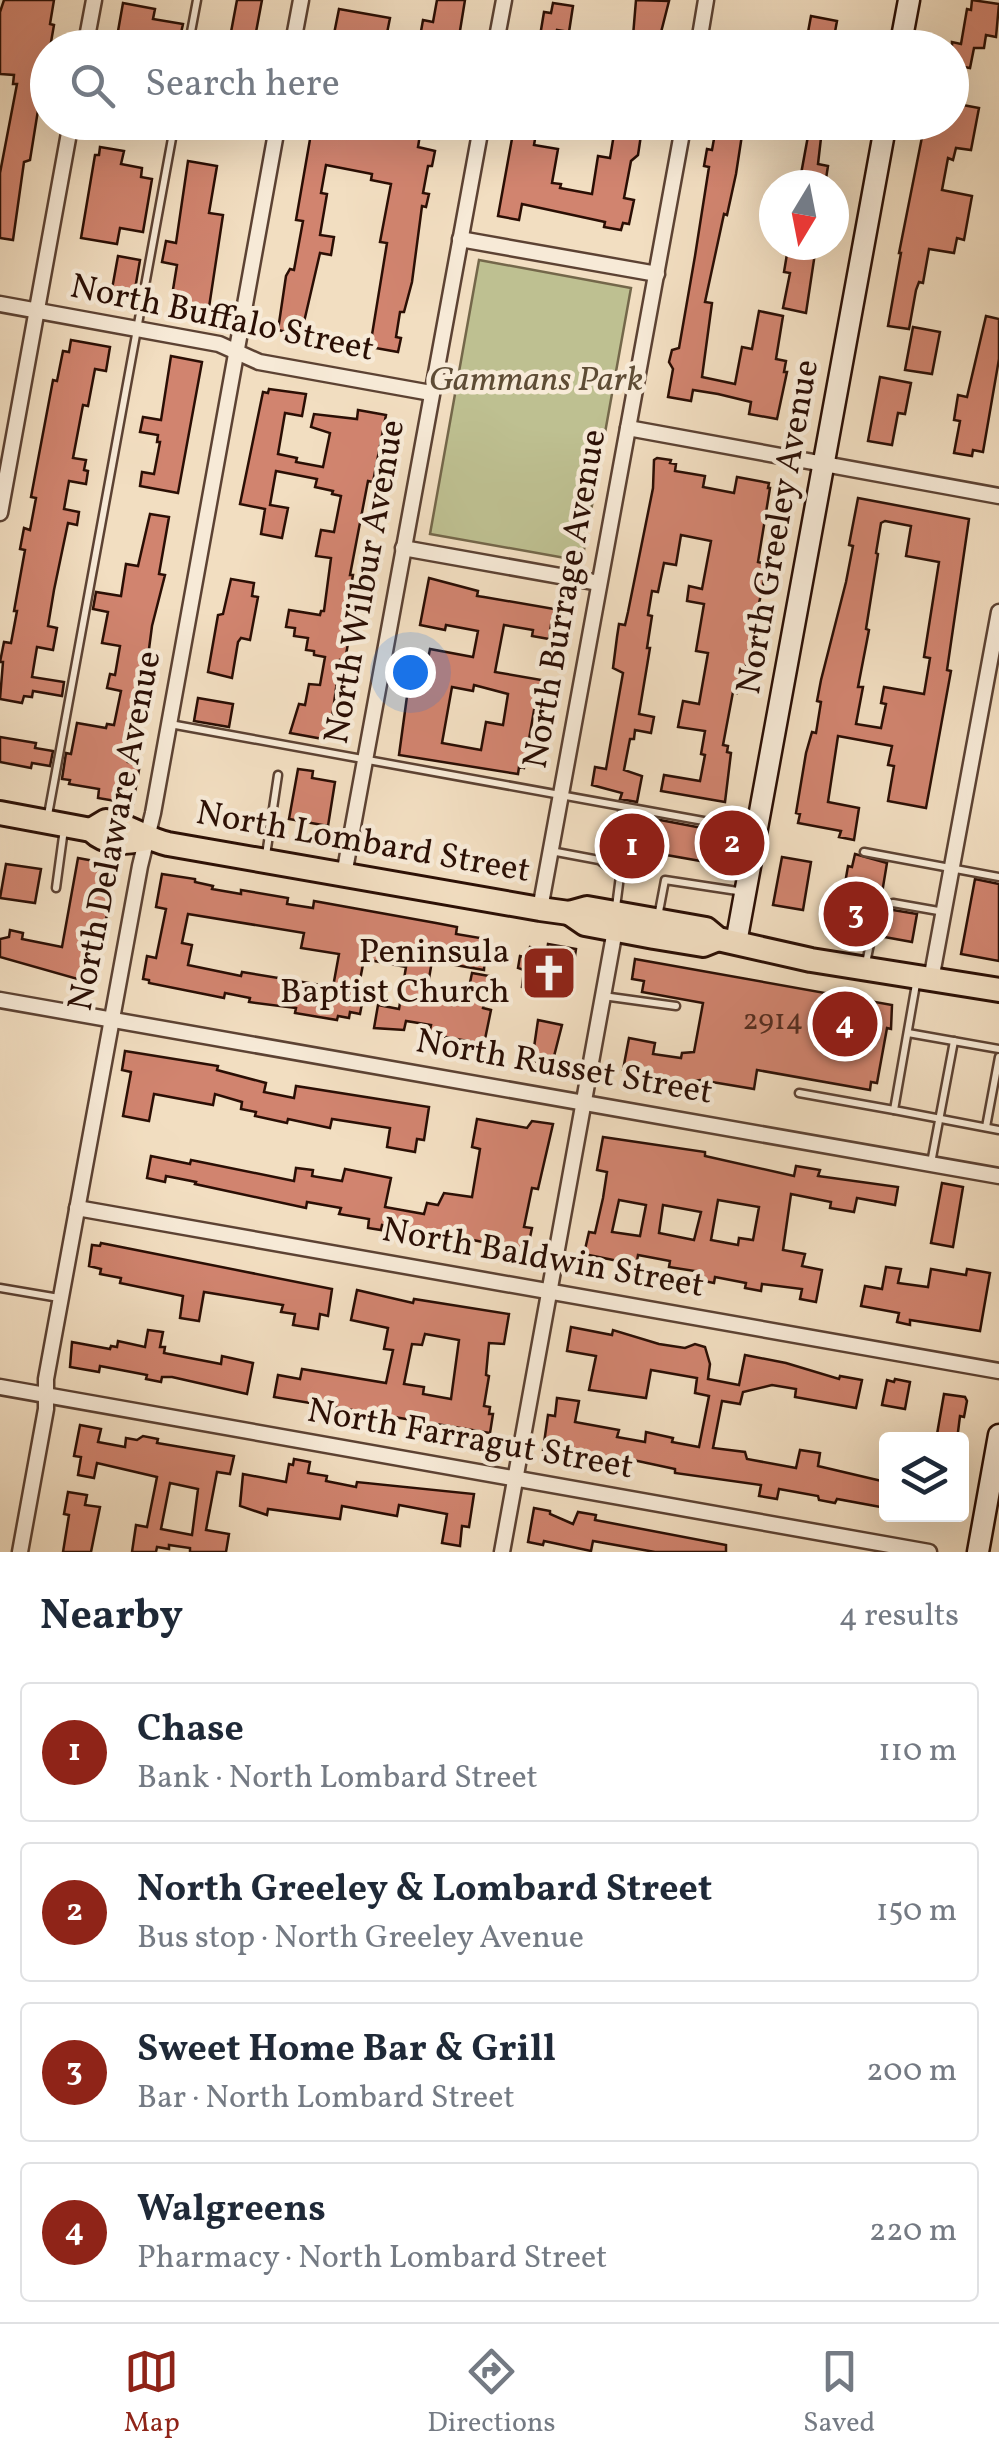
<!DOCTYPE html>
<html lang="en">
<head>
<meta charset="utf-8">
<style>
  :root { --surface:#fff; --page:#f6f6f7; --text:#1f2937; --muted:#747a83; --line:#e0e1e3; --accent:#8f2418 }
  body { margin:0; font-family:Vollkorn,serif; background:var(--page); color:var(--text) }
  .controls { position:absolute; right:30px; bottom:30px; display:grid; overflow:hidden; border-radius:10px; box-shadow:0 10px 40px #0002 }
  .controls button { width:90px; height:90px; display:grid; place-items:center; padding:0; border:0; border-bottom:2px solid var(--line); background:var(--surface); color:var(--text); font:50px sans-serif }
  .compass { position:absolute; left:759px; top:170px; width:90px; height:90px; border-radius:50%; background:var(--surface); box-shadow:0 10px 40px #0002; rotate:190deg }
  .you { position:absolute; left:410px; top:672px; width:35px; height:35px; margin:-25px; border:8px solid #fff; border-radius:50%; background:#1a73e8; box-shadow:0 0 0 15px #1a73e833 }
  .badge { display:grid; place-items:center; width:65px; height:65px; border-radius:50%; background:var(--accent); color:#fff; font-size:32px; font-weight:700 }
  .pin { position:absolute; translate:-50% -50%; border:5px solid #fff; box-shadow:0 2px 10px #0006 }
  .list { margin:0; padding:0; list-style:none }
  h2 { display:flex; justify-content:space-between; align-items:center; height:130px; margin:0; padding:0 40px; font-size:42px }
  h2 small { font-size:32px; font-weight:400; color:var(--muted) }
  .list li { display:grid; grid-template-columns:65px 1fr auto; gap:30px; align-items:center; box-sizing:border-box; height:140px; margin:0 20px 20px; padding:0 20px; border:2px solid var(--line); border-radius:10px }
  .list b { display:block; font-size:38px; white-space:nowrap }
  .list p { margin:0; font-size:32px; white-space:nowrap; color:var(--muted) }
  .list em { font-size:32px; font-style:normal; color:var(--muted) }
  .icon { flex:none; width:55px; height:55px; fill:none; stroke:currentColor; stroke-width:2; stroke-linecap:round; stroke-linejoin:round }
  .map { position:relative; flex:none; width:999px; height:1552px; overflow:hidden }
  .search { position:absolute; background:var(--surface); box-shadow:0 10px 40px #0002; left:30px; right:30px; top:30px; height:110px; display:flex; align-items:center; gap:25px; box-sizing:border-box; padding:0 35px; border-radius:55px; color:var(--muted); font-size:38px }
  .sheet { height:770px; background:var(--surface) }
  nav { display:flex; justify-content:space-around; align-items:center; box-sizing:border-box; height:140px; border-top:2px solid var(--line); background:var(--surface); font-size:28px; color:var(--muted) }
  nav a { display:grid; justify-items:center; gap:5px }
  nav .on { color:var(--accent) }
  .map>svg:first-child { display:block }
  .green { fill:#bec091; stroke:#74674a; stroke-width:2.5 }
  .building { fill:#d1846f; stroke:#2a0e04; stroke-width:2.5; fill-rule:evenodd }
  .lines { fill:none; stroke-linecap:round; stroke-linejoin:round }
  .lane-casing { stroke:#5c4233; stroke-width:11 }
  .street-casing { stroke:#5c4233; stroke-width:19 }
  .secondary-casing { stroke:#2a0e04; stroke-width:25 }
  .primary-casing { stroke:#2a0e04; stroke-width:28 }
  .lane { stroke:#f7ead7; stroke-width:6 }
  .street { stroke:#f7ead7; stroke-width:14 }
  .secondary { stroke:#f7ead7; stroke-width:20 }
  .primary { stroke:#f2dec1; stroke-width:22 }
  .labels { text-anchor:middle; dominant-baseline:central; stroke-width:9; stroke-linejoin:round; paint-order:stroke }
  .number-label { font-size:30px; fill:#542c1f }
  .street-label { font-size:35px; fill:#2a0e04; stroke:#f7ead7 }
  .park-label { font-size:35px; font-style:italic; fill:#5e4c35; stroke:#f7ead7 }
  .poi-label { font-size:35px; fill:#2a0e04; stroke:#f7ead7; text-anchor:end }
</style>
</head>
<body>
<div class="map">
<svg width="999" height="1552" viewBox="0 0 999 1552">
  <rect width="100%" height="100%" fill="#f2dec1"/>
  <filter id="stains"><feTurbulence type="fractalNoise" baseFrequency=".002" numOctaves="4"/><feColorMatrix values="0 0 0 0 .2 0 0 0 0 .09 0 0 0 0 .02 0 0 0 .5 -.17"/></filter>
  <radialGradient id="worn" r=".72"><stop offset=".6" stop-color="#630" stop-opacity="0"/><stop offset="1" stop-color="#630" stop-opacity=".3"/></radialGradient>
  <polygon class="green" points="479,260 631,288 582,561 430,534"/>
  <g class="building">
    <polygon points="4,0 54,0 50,24 54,25 50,48 48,48 30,160 24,162 13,240 0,238 0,173 17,84 13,84 14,75 0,74 0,12"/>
    <polygon points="237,0 262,0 253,48 228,48"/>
    <polygon points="437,0 465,0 458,43 455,48 418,48 423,20 433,22"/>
    <polygon points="636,0 669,1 657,48 632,48"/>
    <polygon points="972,0 999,4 996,37 986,35 984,48 974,48 970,68 952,65 952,42 961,44 967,9 971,10"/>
    <polygon points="123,3 155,9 153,19 183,24 179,42 162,39 161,48 139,45 138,48 115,48"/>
    <polygon points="553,3 573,6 569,32 557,30 553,48 538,48 544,12 551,13"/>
    <polygon points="339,9 390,18 384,48 350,48 352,37 334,34"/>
    <polygon points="811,16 837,21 832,48 806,43"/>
    <polygon points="952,103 979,108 971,150 956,148 953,160 948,158 942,190 972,196 964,240 957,238 954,253 929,249 923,283 919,282 916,290 909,329 888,326 901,253 899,253 925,122 952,122"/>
    <polygon points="313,122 422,122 418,147 435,151 432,166 428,166 423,193 429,194 426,207 422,206 412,282 404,312 400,312 396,337 401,338 398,352 370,347 387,243 380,242 391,184 371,180 372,174 326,165 321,193 327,194 320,235 334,237 331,255 320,253 301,335 278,330 286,276 290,269 294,270 303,221 296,220"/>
    <polygon points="515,122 538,122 534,145 558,149 552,183 561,184 560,188 592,194 598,156 610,158 616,122 643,122 638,155 631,161 624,198 634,200 629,224 623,223 621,230 604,227 605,222 522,204 519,220 498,216"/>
    <polygon points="717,122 744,122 736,174 727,215 724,214 705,302 712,303 702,377 735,384 742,347 752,349 759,311 783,316 776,359 786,361 784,372 787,372 777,419 749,414 751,402 718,394 693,390 691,401 668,397 673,369 669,362 672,350 679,348 695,256 709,167 704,166 707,149 712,150"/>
    <polygon points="808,136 821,138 818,164 828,166 825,185 799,185"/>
    <polygon points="100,147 124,151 121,164 142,168 141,177 152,179 143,232 120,228 117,244 81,238 95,155 99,155"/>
    <polygon points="188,161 217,166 209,213 223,215 208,314 170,308 177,265 162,262 166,241 176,243"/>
    <polygon points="788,248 815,253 806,313 783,308 790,273 784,272"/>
    <polygon points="118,256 140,260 133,301 119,298 120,291 112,289"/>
    <polygon points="986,316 999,319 999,359 983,452 973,450 972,456 954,453 960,421 954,420 958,395 967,397"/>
    <polygon points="913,327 940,332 932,374 905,370"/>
    <polygon points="71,340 110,347 106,371 95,369 88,406 83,405 73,458 86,460 84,470 88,471 86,484 69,481 64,509 79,512 77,525 68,523 54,590 48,626 57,628 53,650 37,647 32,677 64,682 62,696 33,691 32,697 24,696 22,703 0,699 3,662 0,662 4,642 11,643 17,611 14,611 25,550 20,549 24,528 30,530 36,498 31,497 53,380 57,381 63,351 69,352"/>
    <polygon points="171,356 202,362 178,493 140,486 142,472 154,474 160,442 157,442 158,435 140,432 143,417 161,420"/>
    <polygon points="880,377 911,383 905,414 898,413 892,445 868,441"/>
    <polygon points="269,389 306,394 302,416 285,413 278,454 297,458 296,462 323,467 330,433 311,427 314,414 357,419 358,410 386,415 373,482 368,481 350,575 353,575 347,608 352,609 353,614 345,661 340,660 330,732 325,731 323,739 290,733 299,704 305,705 309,684 320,685 325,657 314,655 314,651 306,650 308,638 294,636 295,628 286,627 289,610 320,615 321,611 324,611 331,558 316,556 321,530 334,532 341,496 332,494 333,491 315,487 317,479 276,471 270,505 288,508 282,538 261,534 265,509 240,504 263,392 268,393"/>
    <polygon points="657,458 671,460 670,463 676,464 675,471 705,476 703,487 734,493 737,477 769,483 768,488 770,488 758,562 766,564 763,585 742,682 737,693 733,692 723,745 728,746 727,752 731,753 725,802 661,791 664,775 700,781 705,755 701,754 705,731 678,727 683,701 699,704 708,653 696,651 704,604 687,601 689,586 702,589 711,541 681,535 676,565 664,563 658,592 652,591 648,615 652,616 647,648 650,648 639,714 654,717 651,733 635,730 634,739 630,739 624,770 642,776 637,802 620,799 622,793 592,785 595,767 606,769 623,673 613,668 617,637 619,624 625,625 628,612 653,488 654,460"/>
    <path d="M858 498 969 519 947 670 951 671 926 808 888 801 894 766 888 765 892 746 838 736 828 802 859 808 854 840 839 837 841 831 798 823 800 814 796 813 806 753 812 732 816 733 821 702 817 701 821 680 846 582 853 546 849 545ZM885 521 911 526 906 556 939 562 924 657 930 658 924 694 884 687 881 703 886 704 881 728 856 724 863 687H858L869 630 866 629 878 554 876 553 881 523Z"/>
    <polygon points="150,514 169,517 159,574 165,575 152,626 143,695 137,694 131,728 134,729 128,762 140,764 133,804 98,798 99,789 69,784 70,780 62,779 66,753 71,754 77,723 106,728 107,724 114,725 121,691 107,688 110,674 115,675 120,646 102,643 108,612 93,609 96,592 121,596 126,564 138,566"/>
    <path d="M429 578 478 591 477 596 484 597 560 610 557 626 551 625 549 639 532 636 533 630 504 625 495 672 547 681 543 700 536 699 524 768 519 767 518 774 399 755 408 689 415 690 420 668 426 669 430 649 473 657 478 631 446 625 445 630 420 625ZM474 685 508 694 503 725 486 722 481 750 442 743 452 687 473 691Z"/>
    <polygon points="231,579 254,583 252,596 258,597 250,640 241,638 238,642 232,678 208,672 218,615 223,614"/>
    <polygon points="198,698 233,704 229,727 194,721"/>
    <polygon points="0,737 36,743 35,748 53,751 50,766 32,763 31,768 0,762"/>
    <polygon points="298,769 313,771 312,778 335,782 328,826 289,819"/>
    <polygon points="618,812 718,831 712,863 649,852 646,865 610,858"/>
    <polygon points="855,854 887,863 881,899 869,917 866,932 861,930 860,934 837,930 848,866 852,867"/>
    <polygon points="782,857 811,862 803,910 773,905"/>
    <polygon points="78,858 116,865 103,936 90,933 81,980 0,957 0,939 9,937 10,930 23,933 22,939 62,947"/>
    <polygon points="6,864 41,869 35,903 0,898"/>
    <path d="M162 874 195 879V882L213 886 212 889 241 894V890L288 898 287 904 313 908 314 901 436 923 457 927 456 934 486 939 484 970 432 961 427 990 467 997 472 973 489 976 483 1008 491 1010 484 1044 429 1034 431 1025 406 1021 404 1030 374 1028 378 1005 399 1009 406 967 364 959 357 996 363 998 360 1014 350 1012 349 1018 338 1016 337 1020 295 1013 296 1008 249 1002 250 998 225 993 224 998 149 983V980L143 979 147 956 156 958 166 909 156 907ZM188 914 304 933 301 948 339 954 333 987 242 972 241 976 188 965 192 945 182 943Z"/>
    <polygon points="975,879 999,884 999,961 961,954"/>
    <polygon points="893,910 917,914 912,942 879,936 887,912"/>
    <polygon points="548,944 576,949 569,995 546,996 547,991 522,987 524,970 518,968 520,956 528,958 530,947 547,951"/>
    <polygon points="635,959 892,1005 891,1029 887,1028 877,1083 871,1082 870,1090 757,1070 754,1089 700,1080 695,1081 694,1088 679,1086 680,1079 631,1074 631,1071 623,1070 629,1038 655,1043 653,1054 681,1058 682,1053 694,1052 703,1003 642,992 644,981 632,979"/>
    <polygon points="538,1020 562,1025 552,1064 532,1061"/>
    <polygon points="125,1051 218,1066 217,1070 266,1083 264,1092 294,1098 296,1086 429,1107 424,1140 417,1139 415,1152 387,1147 390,1128 332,1119 330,1128 288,1119 287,1123 255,1116 256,1112 241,1109 242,1102 215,1094 213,1105 154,1094 149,1121 123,1116 131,1072 122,1070"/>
    <polygon points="477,1119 527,1128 532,1121 553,1124 538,1189 532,1188 524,1227 532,1228 526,1256 501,1251 502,1246 439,1233 436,1240 422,1237 423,1232 382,1225 381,1230 368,1228 369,1219 339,1214 341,1208 307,1202 306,1208 195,1184 196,1182 166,1176 165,1182 147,1178 151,1156 190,1164 191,1160 294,1181 296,1168 313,1170 312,1176 342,1181 345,1169 391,1178 385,1207 424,1214 427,1203 438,1205 444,1193 472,1197 480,1149 472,1147"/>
    <path d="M603 1137 705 1152V1156L794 1176 796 1166 820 1170 818 1176 898 1187 895 1205 857 1198 854 1212 830 1208 831 1202 791 1194 783 1250 805 1254 802 1266 822 1270 816 1302 800 1299 802 1289 762 1284 761 1291 745 1288 746 1283 715 1277 714 1283 699 1280 701 1272 669 1267 670 1261 638 1255 637 1261 629 1260 628 1263 584 1254 589 1232 595 1233 603 1198 607 1172 597 1170ZM619 1200 646 1205 640 1236 612 1232ZM718 1200 759 1207 753 1240 739 1238 738 1245 711 1240ZM663 1205 701 1212 694 1240 659 1233Z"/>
    <polygon points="942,1183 963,1187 953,1247 931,1243"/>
    <polygon points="101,1243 332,1289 328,1316 320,1314 318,1329 293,1325 295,1314 281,1312 283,1305 204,1292 199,1321 180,1318 183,1296 120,1283 121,1278 100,1274 101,1269 89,1266 92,1245 100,1246"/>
    <polygon points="886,1267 901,1269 898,1283 928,1287 931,1269 966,1275 967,1269 990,1273 980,1331 910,1320 910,1325 897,1322 899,1313 861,1306 865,1286 882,1289"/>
    <path d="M357 1290 413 1303 414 1299 509 1314 504 1344 489 1343 486 1375 489 1376 484 1406 490 1407 489 1414H493L490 1433 274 1397 278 1375 300 1379 302 1369 386 1383 393 1350 384 1349 388 1328 351 1320ZM425 1334 459 1340 451 1399 423 1394 424 1387 404 1384 412 1344 422 1345Z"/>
    <polygon points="571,1327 612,1335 613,1330 659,1344 685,1348 695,1344 705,1347 710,1364 708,1379 739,1385 745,1355 786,1363 839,1379 840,1376 862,1380 856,1408 795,1397 796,1389 772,1385 743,1392 740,1404 722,1401 713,1448 745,1452 747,1459 796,1468 800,1450 820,1453 818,1466 886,1482 886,1508 837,1499 835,1503 819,1500 818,1496 779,1489 777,1499 759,1496 761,1485 675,1473 675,1469 633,1460 632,1466 543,1450 548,1415 555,1416 557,1398 579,1401 575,1422 619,1430 617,1437 645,1442 646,1432 673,1438 672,1442 699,1447 709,1396 695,1393 697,1378 651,1370 646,1398 589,1390 596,1356 567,1351"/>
    <polygon points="148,1330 163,1332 160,1347 165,1347 164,1353 221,1364 222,1356 253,1363 247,1394 172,1377 162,1377 161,1382 146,1379 147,1375 100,1366 99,1372 70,1367 72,1342 110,1349 111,1346 117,1347 118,1341 145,1347"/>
    <polygon points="895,1379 910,1382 905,1409 882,1405 887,1380 894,1382"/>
    <polygon points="944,1394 965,1397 967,1401 964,1417 960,1416 957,1440 936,1440"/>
    <path d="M80 1425 101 1429 98 1442 125 1447 126 1438 137 1440 143 1436 158 1439 157 1443 234 1456 230 1474 217 1472 206 1530 229 1534 226 1552H190V1548L169 1545V1549L157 1547 156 1552H132L136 1525 147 1527 157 1477 97 1463 94 1478 78 1475 81 1457 74 1456ZM170 1483 198 1489 192 1535 161 1529Z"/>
    <polygon points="294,1459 310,1462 308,1473 327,1476 326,1481 356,1487 357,1482 474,1494 469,1527 462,1526 460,1546 442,1543 447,1514 399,1505 397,1516 342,1506 340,1519 268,1509 267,1515 240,1506 243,1474 286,1482 289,1464 293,1465"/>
    <polygon points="68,1492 87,1495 85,1505 100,1507 91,1552 63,1552 69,1515 64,1514"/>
    <polygon points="534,1508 550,1511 550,1514 573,1524 578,1512 596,1515 595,1520 726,1545 726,1552 655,1552 593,1541 591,1551 544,1541 543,1545 528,1542"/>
  </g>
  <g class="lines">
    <g class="lane-casing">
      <g id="lane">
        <polyline points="188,48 197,0"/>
        <polyline points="170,724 753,830"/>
        <polyline points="48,815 175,122"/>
        <polyline points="551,851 599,860 620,876 616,907"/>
        <polyline points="864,852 999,877"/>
        <polyline points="266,855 278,775"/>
        <polyline points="56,888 64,829"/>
        <polyline points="658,917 665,880 744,892"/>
        <polyline points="866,963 875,920 882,906 893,903 944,912"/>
        <polyline points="916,984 894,1110 999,1130"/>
        <polyline points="603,996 676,1006"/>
        <polyline points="908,1033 999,1049"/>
        <polyline points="799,1093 894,1110"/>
        <polyline points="986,1127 999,1057"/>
        <polyline points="931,1163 954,1041"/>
        <polyline points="0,1288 59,1298"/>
      </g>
    </g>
    <g class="street-casing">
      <g id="street">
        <polyline points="85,48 94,0"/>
        <polyline points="292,48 301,0"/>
        <polyline points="495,48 504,0"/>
        <polyline points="698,48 706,0"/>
        <polyline points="460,239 657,274"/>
        <polyline points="0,304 219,344 259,362 431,393"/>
        <polyline points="628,428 999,496"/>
        <polyline points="0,513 71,122"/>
        <polyline points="403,548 599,583"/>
        <polyline points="344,875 482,122"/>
        <polyline points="540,909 684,122"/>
        <polyline points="931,980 999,612"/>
        <polyline points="0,1000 999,1176"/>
        <polyline points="77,1208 999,1371"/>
        <polyline points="0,1387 929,1552"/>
        <polyline points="20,1552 46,1409 46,1379 140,866 153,813 278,122"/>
        <polyline points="502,1552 615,930"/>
      </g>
    </g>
    <g class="secondary-casing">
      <g id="secondary">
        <polyline points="900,48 909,0"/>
        <polyline points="736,943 886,122"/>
        <polyline points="978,1552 999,1435"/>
      </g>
    </g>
    <g class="primary-casing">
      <g id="primary">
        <path d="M0 813 91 830C108 846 124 843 146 839"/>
        <path d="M91 830 106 821C129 825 145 839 168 844L540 909 569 913 587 908 706 929 718 939 811 960 999 990"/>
        <polyline points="569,913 585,924 654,937 703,945 718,939"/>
      </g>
    </g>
    <use href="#lane" class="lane"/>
    <use href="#street" class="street"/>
    <use href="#secondary" class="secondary"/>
    <use href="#primary" class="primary"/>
  </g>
  <defs>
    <g id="church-square" transform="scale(2.875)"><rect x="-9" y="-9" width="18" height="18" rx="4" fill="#8f2418" stroke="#f7ead7"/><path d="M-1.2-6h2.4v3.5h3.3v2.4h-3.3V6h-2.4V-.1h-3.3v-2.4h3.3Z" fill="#fff"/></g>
  </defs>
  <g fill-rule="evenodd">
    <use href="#church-square" x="549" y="973"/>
  </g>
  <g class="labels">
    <g class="number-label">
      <text x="773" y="1021">2914</text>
    </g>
    <g class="street-label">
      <text transform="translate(222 319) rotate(12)">North Buffalo Street</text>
      <text transform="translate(779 527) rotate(-80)">North Greeley Avenue</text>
      <text transform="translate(366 582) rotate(-80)">North Wilbur Avenue</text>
      <text transform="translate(566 599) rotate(-80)">North Burrage Avenue</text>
      <text transform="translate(116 831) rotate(-79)">North Delaware Avenue</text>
      <text transform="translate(363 843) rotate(10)">North Lombard Street</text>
      <text transform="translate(564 1068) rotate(10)">North Russet Street</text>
      <text transform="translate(543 1259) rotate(10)">North Baldwin Street</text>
      <text transform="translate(470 1440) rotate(10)">North Farragut Street</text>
    </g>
    <g class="park-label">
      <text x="536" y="381">Gammans Park</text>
    </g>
    <g class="poi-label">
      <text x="510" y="953">Peninsula<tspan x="510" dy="40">Baptist Church</tspan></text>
    </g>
  </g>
  <rect width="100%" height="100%" filter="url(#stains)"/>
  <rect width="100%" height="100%" fill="url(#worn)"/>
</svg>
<div class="controls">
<button><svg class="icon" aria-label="layers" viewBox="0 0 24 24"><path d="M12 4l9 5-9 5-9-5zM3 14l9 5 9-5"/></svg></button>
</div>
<svg class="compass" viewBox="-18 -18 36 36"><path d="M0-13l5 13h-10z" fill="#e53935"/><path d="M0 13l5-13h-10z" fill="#747a83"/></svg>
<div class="you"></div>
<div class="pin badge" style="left:632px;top:846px">1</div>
<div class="pin badge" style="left:732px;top:843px">2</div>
<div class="pin badge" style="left:856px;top:914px">3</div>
<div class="pin badge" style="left:845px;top:1024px">4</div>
<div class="search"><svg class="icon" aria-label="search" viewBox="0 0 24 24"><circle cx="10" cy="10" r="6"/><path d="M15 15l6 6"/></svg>Search here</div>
</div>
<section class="sheet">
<h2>Nearby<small>4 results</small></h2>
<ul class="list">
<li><span class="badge">1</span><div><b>Chase</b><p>Bank · North Lombard Street</p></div><em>110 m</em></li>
<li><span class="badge">2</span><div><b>North Greeley &amp; Lombard Street</b><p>Bus stop · North Greeley Avenue</p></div><em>150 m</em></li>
<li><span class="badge">3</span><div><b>Sweet Home Bar &amp; Grill</b><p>Bar · North Lombard Street</p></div><em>200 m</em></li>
<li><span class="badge">4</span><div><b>Walgreens</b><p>Pharmacy · North Lombard Street</p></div><em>220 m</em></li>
</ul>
</section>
<nav>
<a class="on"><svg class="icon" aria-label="map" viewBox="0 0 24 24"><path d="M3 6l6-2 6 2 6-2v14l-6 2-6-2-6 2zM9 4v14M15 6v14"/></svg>Map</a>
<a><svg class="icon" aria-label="directions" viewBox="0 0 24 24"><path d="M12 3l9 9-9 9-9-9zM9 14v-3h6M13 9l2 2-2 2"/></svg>Directions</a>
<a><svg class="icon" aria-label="saved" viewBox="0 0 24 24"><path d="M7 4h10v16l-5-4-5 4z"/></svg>Saved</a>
</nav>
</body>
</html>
